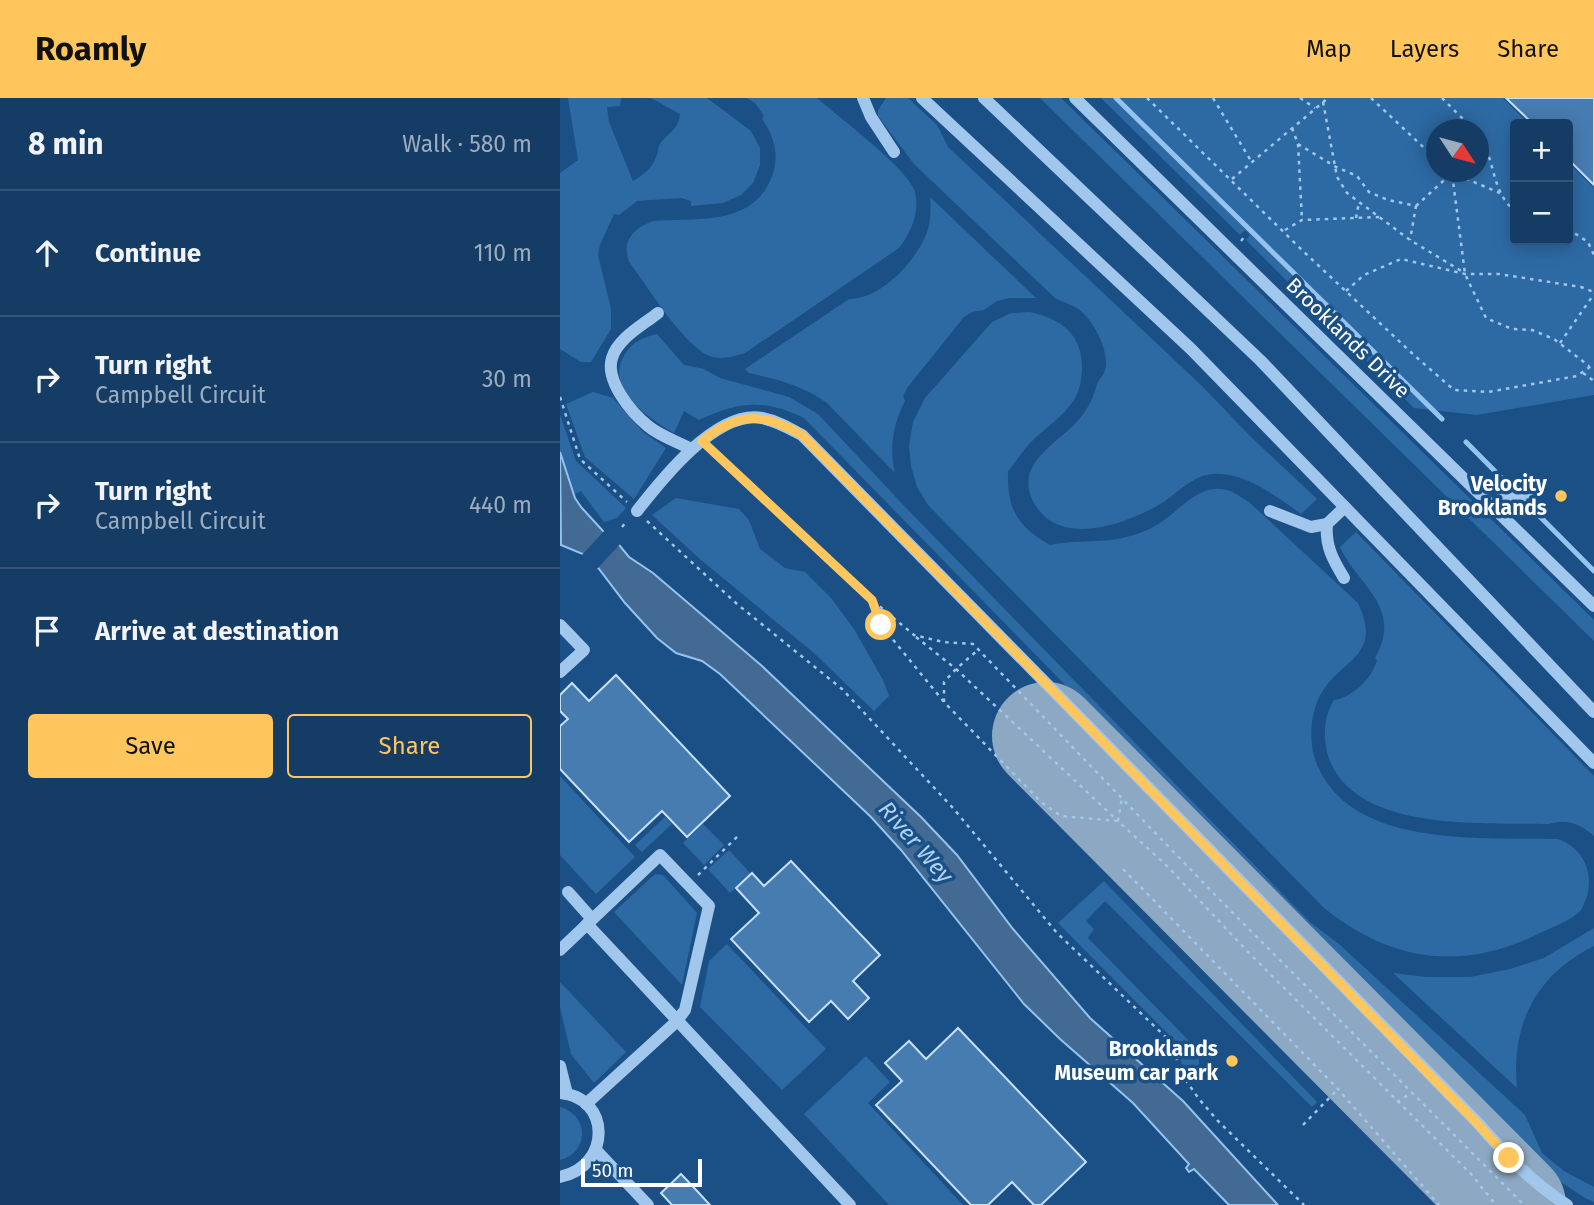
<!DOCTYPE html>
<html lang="en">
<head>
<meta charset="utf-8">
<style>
  :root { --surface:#143c64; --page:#1d436a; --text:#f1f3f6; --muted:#9dadbf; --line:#335678; --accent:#fec65d }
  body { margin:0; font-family:"Fira Sans",sans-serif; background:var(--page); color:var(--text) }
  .controls { position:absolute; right:21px; top:21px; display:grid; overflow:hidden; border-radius:7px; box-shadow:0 4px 18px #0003 }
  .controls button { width:63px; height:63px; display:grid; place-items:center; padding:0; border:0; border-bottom:2px solid var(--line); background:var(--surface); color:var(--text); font:35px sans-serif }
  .compass { position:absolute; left:866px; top:21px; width:63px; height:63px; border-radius:50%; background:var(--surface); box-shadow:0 4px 18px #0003; rotate:126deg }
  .scale { position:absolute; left:21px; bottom:18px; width:121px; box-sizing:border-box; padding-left:7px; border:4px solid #fff; border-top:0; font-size:19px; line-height:24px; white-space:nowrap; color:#fff; -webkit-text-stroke:5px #1a5086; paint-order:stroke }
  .stop { position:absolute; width:21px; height:21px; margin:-16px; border:5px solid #fec65d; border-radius:50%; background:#fff }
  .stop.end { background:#fec65d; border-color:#fff; box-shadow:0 2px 7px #0008 }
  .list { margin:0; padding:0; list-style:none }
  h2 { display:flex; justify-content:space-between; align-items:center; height:91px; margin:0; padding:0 28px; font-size:30px }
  h2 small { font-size:23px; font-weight:400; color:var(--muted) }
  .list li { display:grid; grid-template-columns:46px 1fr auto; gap:21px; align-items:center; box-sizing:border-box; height:126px; padding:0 28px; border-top:2px solid var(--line) }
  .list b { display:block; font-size:26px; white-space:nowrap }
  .list p { margin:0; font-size:23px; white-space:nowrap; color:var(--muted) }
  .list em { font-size:23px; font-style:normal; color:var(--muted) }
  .actions { display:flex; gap:14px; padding:21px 28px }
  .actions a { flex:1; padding:16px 0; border:2px solid var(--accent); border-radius:7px; text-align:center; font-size:24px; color:var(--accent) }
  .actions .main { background:var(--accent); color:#111 }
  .icon { flex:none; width:38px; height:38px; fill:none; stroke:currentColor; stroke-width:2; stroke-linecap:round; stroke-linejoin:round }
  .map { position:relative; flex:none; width:1034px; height:1107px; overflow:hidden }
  header { display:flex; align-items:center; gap:42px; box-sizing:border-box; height:98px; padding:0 35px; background:var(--accent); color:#111 }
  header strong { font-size:33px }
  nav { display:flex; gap:38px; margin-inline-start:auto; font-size:24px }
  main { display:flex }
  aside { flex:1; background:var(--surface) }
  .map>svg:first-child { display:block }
  .green { fill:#2d6aa4; fill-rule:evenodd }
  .water { fill:#436a92; stroke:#94c3ee; stroke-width:2 }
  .pier { fill:#1a5086 }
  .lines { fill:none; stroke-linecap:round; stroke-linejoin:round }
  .stream { stroke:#94c3ee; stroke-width:5 }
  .runway { stroke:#8ca8c2; stroke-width:108 }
  .building { fill:#477cb1; stroke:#c6e0f9; stroke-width:2 }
  .path { stroke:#a1c7ec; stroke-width:2.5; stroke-dasharray:3.5 5; stroke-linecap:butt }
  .minor { stroke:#a1c7ec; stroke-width:12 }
  .route { stroke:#fec65d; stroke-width:9 }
  .poi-dot { fill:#fec65d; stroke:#1a5086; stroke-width:2.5 }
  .labels { text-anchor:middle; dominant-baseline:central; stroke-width:7; stroke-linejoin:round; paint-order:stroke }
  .street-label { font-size:21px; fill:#fff; stroke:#1a5086 }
  .poi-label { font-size:21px; font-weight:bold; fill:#fff; stroke:#1a5086; text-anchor:end }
  .water-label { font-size:23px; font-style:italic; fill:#add1f3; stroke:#1a5086 }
</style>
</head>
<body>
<header>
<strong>Roamly</strong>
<nav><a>Map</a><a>Layers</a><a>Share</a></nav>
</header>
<main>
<aside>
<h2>8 min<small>Walk · 580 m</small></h2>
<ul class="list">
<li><svg class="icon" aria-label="ahead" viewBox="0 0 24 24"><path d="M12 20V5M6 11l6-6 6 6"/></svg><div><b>Continue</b></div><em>110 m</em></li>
<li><svg class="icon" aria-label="right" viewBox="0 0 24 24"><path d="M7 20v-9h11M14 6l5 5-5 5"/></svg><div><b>Turn right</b><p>Campbell Circuit</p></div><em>30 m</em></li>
<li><svg class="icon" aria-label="right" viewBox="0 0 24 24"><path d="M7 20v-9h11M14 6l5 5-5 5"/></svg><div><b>Turn right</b><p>Campbell Circuit</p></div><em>440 m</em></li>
<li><svg class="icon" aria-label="arrive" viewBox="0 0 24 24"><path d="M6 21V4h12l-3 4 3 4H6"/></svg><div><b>Arrive at destination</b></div></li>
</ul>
<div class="actions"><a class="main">Save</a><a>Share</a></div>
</aside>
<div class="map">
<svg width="1034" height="1107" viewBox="0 0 1034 1107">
  <rect width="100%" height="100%" fill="#1a5086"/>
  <g class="green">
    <path d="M8 0H61L60 8 47 9 49 24 73 83C82 78 93 69 96 59 99 53 97 49 102 43 111 33 118 31 120 16L91 0H147L191 33 200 50V67L193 85 181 97 163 105 131 108V103L121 100 77 103 59 117 54 116 40 147 38 157 51 211V231L31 264H21L0 251V75L18 62Z"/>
    <path d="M187 0H257C277 18 350 72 355 94 360 115 351 134 339 150L185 255C174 258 164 262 153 259 126 252 88 189 70 165 60 144 74 129 94 123 138 120 194 128 212 78 220 57 214 38 202 21L204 18 195 5Z"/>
    <path d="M326 0H348L377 27 388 49 642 288 690 338 757 401 741 416C717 399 692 379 662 376 633 373 619 396 597 408 564 426 502 449 476 408 449 365 501 345 521 319 529 309 534 298 537 286 539 281 544 277 545 272 550 255 535 226 523 215 515 207 504 205 495 200L354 66 318 18V12Z"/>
    <polygon points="480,0 501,0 1034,522 1034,543"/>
    <path d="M541 0H943L969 26H955V142H1008V64L1034 90V297L917 317 854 310 686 142 690 137 685 132 680 137ZM876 32H918V74H876Z"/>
    <path d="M370 99 476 200H450L437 203 424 212 412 214 404 219 347 290 343 298 345 303C333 326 329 350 335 375L267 305C244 288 217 281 189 275L185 271 289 201C321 201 354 165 366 137 371 125 371 112 370 99Z"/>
    <path d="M470 214C502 221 523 237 522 272 521 283 520 292 514 302 503 319 485 330 471 344 463 352 456 364 448 373 447 411 457 428 490 447 516 441 544 446 570 438 578 436 588 432 595 428 619 415 639 382 670 393 676 395 683 401 689 404L798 505C825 563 775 560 757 604 749 625 749 651 759 671 797 751 924 739 998 741 1022 750 1034 772 1027 798 1025 803 1023 809 1020 813 1011 823 990 830 978 836 900 874 830 863 764 810L368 407 357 389 351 368 349 348 353 324 365 300 432 224 451 215Z"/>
    <path d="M97 236 124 267 144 271 160 280 229 299 258 316 350 414 750 824 779 846 965 1017 982 1055 1004 1073 1034 1089V1104L1025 1100 974 1066 244 320C204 301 179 303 139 322L124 313 114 335C89 321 43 289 65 256 72 244 84 239 97 236Z"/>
    <polygon points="33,294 53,300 83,334 106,350 74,401 25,359 6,306"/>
    <polygon points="0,317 16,363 66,410 57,420 44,424 21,393 15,396 0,354"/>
    <polygon points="116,400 179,411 189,422 200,451 225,470 245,474 271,500 294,531 323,582 329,598 314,613 254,555 141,462 92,417"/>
    <path d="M796 434 1034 678V738C1021 726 1006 720 989 726 924 724 789 736 767 654 763 635 764 619 774 602 792 600 813 579 817 562L815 560C844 509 797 487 780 449Z"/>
    <polygon points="0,678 75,759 36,796 0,757"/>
    <polygon points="105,719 112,726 82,754 75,747"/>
    <polygon points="143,726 164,747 144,767 123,745"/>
    <polygon points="169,752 191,776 170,795 148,771"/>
    <polygon points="95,776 103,777 137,815 122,887 54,814"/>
    <polygon points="544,783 757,1004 752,1009 545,803 526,823 534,831 528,840 639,953 639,973 623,970 616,944 498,825"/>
    <path d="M1034 830V848C976 877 951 926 957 990L833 875 866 879H910L950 871 984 860Z"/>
    <polygon points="167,846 266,951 222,992 140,909 149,863"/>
    <polygon points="0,884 66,954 34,985 11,956 0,909"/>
    <polygon points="306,958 330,984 308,1005 403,1107 329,1107 244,1016"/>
    <path d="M0 1009C29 1017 30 1054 0 1062Z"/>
  </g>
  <polygon class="water" points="0,354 15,400 21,409 43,433 60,448 69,459 93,475 202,568 361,719 397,757 453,831 530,920 623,1003 718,1107 669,1107 634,1071 629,1074 626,1070 629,1066 573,1005 500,941 464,906 341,752 311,719 160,576 142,563 116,555 97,540 65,505 39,471 23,456 1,447"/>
  <polygon class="pier" points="46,431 62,444 36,472 21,458"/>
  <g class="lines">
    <g class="stream">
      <polyline points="556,0 882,321"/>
      <polyline points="906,344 1034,473"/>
    </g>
    <polyline class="runway" points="486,638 952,1107"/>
  </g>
  <g class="building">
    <polygon points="946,0 1034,0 1034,87 1008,61 1008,26 973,26"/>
    <polygon points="56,577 170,698 127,739 102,713 69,744 0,671 0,628 8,621 0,613 0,597 12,585 29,603"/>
    <polygon points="231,763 320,857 293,883 309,900 288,921 271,903 249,924 171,841 199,815 176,790 192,775 204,788"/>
    <polygon points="398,930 526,1064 481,1107 474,1107 452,1084 428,1107 411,1107 316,1007 342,983 325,965 349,943 366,961"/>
    <polygon points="121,1076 138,1094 150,1107 112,1107 101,1095"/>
  </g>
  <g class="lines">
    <g class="path">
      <polyline points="587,0 744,154 855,258 894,292 928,294 1017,278 1034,266"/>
      <polyline points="653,0 691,63"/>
      <polyline points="740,0 755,10"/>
      <polyline points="811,0 876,61"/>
      <polyline points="882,0 914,32"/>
      <polyline points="763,4 777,79 787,95 850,142 903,174"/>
      <polyline points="732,30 738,46 742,122"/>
      <path d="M918 36C936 60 930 93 955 113"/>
      <polyline points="738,46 776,69 797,78 809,94 828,102 856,108 850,142"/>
      <polyline points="890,74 940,95"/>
      <polyline points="672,81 768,0"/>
      <polyline points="856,108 892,75 905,176 926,220 952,231 972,232 994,241 1029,268"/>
      <polyline points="796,120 799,104"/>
      <polyline points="1008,131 1028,144 1034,157"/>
      <polyline points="725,132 742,122 820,119"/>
      <polyline points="681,143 686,137"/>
      <polyline points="786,193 804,177 841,161 905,176 939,176 1021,189 1034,194"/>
      <polyline points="1000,245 1034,196"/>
      <polyline points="1023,275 1034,283"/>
      <polyline points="0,299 20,361 67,404"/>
      <polyline points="152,352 312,502 354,537 383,544 413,546 660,802 964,1107"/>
      <polyline points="87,423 177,506 282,591 393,710 497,835 613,946 620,974 639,1001 658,1023 744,1107"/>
      <polyline points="62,429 67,423"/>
      <polyline points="313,505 321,527 384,604 481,704 501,718 558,723 607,768 690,856 911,1076 936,1107"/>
      <polyline points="356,539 396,571 558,723"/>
      <polyline points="384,604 384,584 396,571 418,552"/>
      <polyline points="558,723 562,699"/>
      <polyline points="563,771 778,991 879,1107"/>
      <polyline points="138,777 178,738"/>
      <polyline points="620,974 646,983"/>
      <polyline points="837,1004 851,995"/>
      <polyline points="743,1027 777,992"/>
    </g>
    <g class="minor">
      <polyline points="303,0 311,19 334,54"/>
      <polyline points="362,0 631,251 1034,665"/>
      <polyline points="424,0 701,263 1034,614"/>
      <polyline points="515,0 1034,508"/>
      <path d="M98 215C83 227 58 240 52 260 45 283 71 314 88 328 100 338 118 344 131 351"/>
      <polyline points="933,409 944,398 978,393"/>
      <path d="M77 413C102 381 156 312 202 320 217 323 229 330 242 337L917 1024C944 1055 972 1085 1007 1107"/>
      <polyline points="710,413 751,429 767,426"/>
      <path d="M784 480C773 462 765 448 767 426L785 409"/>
      <polyline points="0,527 24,552 0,574"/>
      <polyline points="8,794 32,821"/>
      <polyline points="27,826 290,1107"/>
      <polyline points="0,852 100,757 149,808 125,912 116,924 26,1006"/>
      <polyline points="0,968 7,996"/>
      <path d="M0 995C51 999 52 1068 0 1079"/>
      <polyline points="36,1052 88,1107"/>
    </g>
  </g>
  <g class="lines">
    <path class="route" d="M321 527 312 502 142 343C178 314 203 314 242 337L916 1024 949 1060"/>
  </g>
  <g class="poi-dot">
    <circle cx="1001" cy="398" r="7"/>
    <circle cx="672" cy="963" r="7"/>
  </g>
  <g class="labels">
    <g class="street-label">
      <text transform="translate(788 240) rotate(44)">Brooklands Drive</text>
    </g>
    <g class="poi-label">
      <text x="987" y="386">Velocity<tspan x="987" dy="24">Brooklands</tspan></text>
      <text x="658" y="951">Brooklands<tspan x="658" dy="24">Museum car park</tspan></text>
    </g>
    <g class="water-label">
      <text transform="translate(356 744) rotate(49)">River Wey</text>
    </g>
  </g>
</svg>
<div class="controls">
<button>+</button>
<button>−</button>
</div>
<svg class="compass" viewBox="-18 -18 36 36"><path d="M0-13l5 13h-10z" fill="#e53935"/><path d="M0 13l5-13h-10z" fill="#9dadbf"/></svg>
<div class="scale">50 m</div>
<div class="stop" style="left:321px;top:527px"></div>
<div class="stop end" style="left:949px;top:1060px"></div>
</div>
</main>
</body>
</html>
